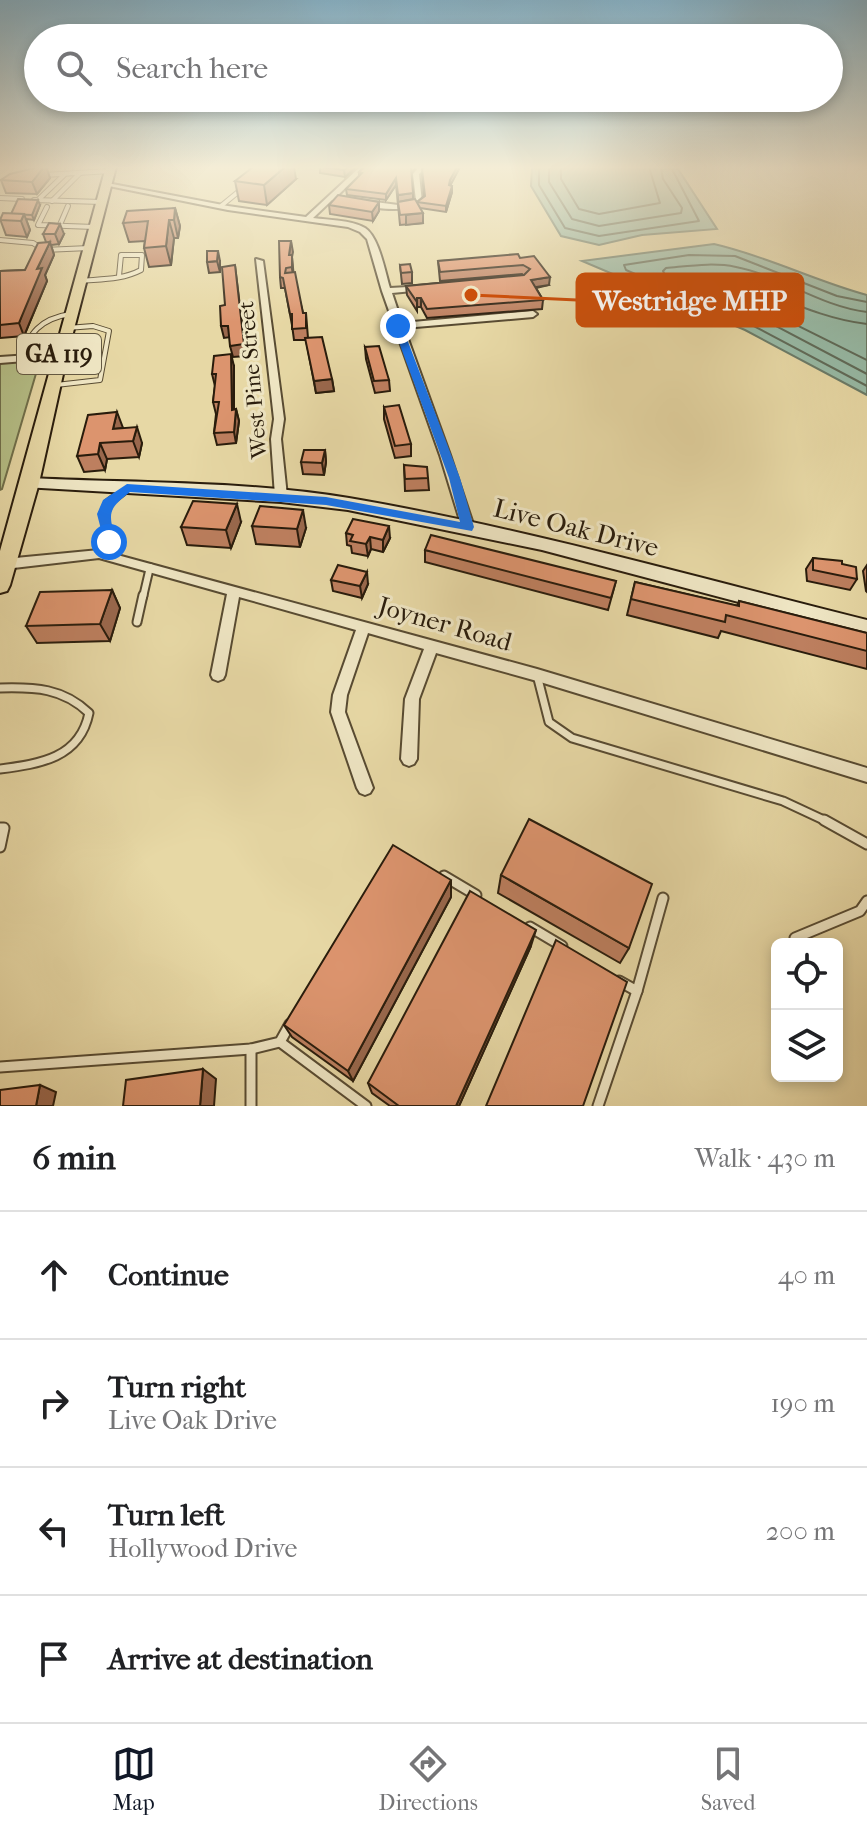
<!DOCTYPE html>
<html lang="en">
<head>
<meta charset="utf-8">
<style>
  :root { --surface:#fff; --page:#f6f6f6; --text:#202124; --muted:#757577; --line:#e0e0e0; --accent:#111827 }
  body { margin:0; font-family:"IM FELL French Canon",serif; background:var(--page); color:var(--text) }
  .controls { position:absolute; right:24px; bottom:24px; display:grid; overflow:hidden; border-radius:12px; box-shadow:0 4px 12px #0003 }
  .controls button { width:72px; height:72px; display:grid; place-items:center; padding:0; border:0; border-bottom:2px solid var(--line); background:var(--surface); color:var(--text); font:40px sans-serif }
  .stop { position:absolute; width:24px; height:24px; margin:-18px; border:6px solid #1a73e8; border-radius:50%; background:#fff }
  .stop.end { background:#1a73e8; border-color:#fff; box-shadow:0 2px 8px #0008 }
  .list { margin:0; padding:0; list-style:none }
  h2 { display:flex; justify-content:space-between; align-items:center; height:104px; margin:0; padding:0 32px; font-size:34px }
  h2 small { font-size:26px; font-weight:400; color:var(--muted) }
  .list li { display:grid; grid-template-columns:52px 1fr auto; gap:24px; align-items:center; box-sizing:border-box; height:128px; padding:0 32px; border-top:2px solid var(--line) }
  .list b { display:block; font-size:30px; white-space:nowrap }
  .list p { margin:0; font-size:26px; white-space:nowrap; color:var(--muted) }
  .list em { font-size:26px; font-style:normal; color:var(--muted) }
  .icon { flex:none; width:44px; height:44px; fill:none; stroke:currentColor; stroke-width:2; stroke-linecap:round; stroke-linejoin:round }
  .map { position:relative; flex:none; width:867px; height:1106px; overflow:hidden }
  .search { position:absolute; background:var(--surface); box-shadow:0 4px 12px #0003; left:24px; right:24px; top:24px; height:88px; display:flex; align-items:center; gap:20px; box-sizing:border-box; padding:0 28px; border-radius:44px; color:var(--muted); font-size:30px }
  .sheet { height:616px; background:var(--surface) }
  nav { display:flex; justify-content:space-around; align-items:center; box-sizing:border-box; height:112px; border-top:2px solid var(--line); background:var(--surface); font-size:22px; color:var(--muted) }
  nav a { display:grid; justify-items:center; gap:4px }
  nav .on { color:var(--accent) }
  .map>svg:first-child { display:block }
  .green { fill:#b5bf87; stroke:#6f6e4a; stroke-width:2 }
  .water { fill:#97baa6; stroke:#6b7b68; stroke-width:2 }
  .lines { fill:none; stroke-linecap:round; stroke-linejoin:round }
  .shore { stroke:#606b59; stroke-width:2 }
  .lane-far3-casing { stroke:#584b32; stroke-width:6 }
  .lane-far2-casing { stroke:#584b32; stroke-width:10 }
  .lane-far1-casing { stroke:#584b32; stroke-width:11 }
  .lane-casing { stroke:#584b32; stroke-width:13 }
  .street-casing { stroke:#584b32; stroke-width:4 }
  .secondary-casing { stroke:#291c0c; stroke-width:4 }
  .primary-casing { stroke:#291c0c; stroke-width:4 }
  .lane-far3 { stroke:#efe6c4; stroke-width:4 }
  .lane-far2 { stroke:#efe6c4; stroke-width:6 }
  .lane-far1 { stroke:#efe6c4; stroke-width:7 }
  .lane { stroke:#efe6c4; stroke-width:9 }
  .street { fill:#efe6c4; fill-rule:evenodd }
  .secondary { fill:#efe6c4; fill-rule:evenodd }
  .primary { fill:#e7d8a5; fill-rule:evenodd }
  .wall { fill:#bd7f5f; stroke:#291c0c; stroke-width:2 }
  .shaded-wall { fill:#9a684d; stroke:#291c0c; stroke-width:2 }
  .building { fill:#dc946e; stroke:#291c0c; stroke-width:2 }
  .route { fill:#1a73e8 }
  .labels { text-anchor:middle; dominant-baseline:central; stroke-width:6; stroke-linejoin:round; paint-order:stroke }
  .far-street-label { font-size:22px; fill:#291c0c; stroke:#efe6c4 }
  .shield { fill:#efe6c4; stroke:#645943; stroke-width:2 }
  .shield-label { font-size:24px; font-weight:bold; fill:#291c0c }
  .street-label { font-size:26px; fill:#291c0c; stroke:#efe6c4 }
  .leader { fill:none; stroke:#cb500c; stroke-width:3 }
  .callout-dot { fill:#cb500c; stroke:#efe6c4; stroke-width:3 }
  .callout { fill:#cb500c; stroke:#cb500c; stroke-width:3 }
  .callout-label { font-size:28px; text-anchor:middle; font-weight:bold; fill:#fff }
</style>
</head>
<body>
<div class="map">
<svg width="867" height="1106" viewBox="0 0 867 1106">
  <rect width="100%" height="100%" fill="#e7d8a5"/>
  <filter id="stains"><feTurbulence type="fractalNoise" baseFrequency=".0025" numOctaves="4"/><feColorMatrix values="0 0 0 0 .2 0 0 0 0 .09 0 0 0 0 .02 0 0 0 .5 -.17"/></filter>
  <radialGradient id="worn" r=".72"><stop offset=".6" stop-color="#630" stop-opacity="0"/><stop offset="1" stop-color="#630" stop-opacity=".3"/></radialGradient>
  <polygon class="green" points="40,360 2,489 0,490 0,365 1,362"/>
  <g class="water">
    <polygon points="532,167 678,169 717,229 642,235 599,245 561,236 531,186"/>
    <path d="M714 244C767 256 815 281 867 295V395L745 330 582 261Z"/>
  </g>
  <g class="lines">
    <g class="shore">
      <polyline points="539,167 539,185 565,228 599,236 699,221 671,167"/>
      <polyline points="549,167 549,182 572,219 599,226 681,213 682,208 663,179 661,167"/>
      <polyline points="561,167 561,179 579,209 599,214 660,203 649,167"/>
      <polyline points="867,302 837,296 735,256 689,255 624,265 626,270 748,323 867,386"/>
      <path d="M867 312C819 306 782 276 736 267 713 262 689 266 666 268L663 271 665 275 753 314 867 374"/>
      <path d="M867 324C813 318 767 289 715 275L710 278 712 283 867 360"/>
    </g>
    <g class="lane-far3-casing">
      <g id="lane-far3">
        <polyline points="44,175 110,171"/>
        <polyline points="0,198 22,199"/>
        <polyline points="34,200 102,202"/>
        <polyline points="38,200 64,175"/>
        <polyline points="52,201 80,173"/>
        <polyline points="221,206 243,188"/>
        <polyline points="47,207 38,225 95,227"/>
        <polyline points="59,227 68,206"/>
        <polyline points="0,240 33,243 44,250 89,248"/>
        <path d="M80 281C101 279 122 280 141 270L142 255H121L119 276"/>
        <path d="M18 359C31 333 39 319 70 314"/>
        <polyline points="56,385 100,380 109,331 93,326 67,328"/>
      </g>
    </g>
    <g class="lane-far2-casing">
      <g id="lane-far2">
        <polyline points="116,558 103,514 108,503 125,490"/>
        <polyline points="143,597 150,567"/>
      </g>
    </g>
    <g class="lane-far1-casing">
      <g id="lane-far1">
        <polyline points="137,622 143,595"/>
        <polyline points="537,675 549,722 572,738 783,801 828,822"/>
        <path d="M0 688C35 687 63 688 89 713 80 758 40 764 0 769"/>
      </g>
    </g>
    <g class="lane-casing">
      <g id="lane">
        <polyline points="824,820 867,844"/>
        <polyline points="0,828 4,828 0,847"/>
        <polyline points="444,876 476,895"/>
        <polyline points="530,927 562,946"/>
        <polyline points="795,938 860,911 867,901"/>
        <polyline points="619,981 637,991"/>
        <polyline points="280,1042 366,1106"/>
        <polyline points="251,1049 251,1106"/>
        <polyline points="0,1067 251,1049 280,1042 290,1024"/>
        <polyline points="598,1106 637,991 663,898"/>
      </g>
    </g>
    <g class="street-casing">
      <g id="street">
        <path d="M360 167H367L336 197 406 206 416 201 413 174 419 167H426L419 174 422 202C400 217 359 204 332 200L313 218C329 220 351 220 365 228 379 237 385 272 390 288L426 286V290H423L392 293 402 323 533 311 537 314 533 317 404 328 450 455 474 527 472 530H464L462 527 440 455 382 291 367 239 360 232 348 227 228 210 104 185 107 183 228 206 306 217Z"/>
        <polygon points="256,259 263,261 284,419 281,439 287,496 281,500 275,496 271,439 274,419"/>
        <polygon points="59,353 64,356 62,358 0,363 0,357"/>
        <polygon points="99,550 537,669 867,768 867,782 537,681 436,653 419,699 417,759 414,764 409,766 404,764 401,759 405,699 424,649 368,633 347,695 345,712 373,788 370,793 365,795 360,793 357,788 331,712 333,695 356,630 239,597 225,675 223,679 218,681 213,679 211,675 227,594 99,558 5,569 0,566 1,561 5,559"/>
      </g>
    </g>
    <g class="secondary-casing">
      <path id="secondary" d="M30 478C133 483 248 481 349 498 524 528 695 577 867 620V636L542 550 348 510 281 502 24 487 22 483Z"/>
    </g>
    <g class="primary-casing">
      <polygon id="primary" points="106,167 116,167 67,356 39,483 10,585 7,591 0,593 0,551"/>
    </g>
    <use href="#lane-far3" class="lane-far3"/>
    <use href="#lane-far2" class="lane-far2"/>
    <use href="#lane-far1" class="lane-far1"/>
    <use href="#lane" class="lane"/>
    <use href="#street" class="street"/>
    <use href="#secondary" class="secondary"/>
    <use href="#primary" class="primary"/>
  </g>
  <g class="wall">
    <polygon points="38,167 46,167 50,178 37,194 6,193 1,180"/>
    <polygon points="320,167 356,167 345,177 320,173"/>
    <polygon points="364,167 416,167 411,174 413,199 417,202 424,196 422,175 424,167 460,167 450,185 452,186 452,192 446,212 420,208 423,223 400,225 396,185 386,200 347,195 346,189 359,176 359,172"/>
    <polygon points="296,179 267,205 239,201 235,181"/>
    <polygon points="379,202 379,211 373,221 330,214 329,205"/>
    <polygon points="40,205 34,220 26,219 30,230 27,237 6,235 0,219 11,214"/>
    <polygon points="175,208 180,226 178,238 174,238 171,265 149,267 144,248 145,241 129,242 123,223"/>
    <polygon points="43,234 64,234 59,244 51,245 54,255 45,275 47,281 24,336 0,338 0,271 25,270 46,242"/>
    <polygon points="291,241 293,273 303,313 306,313 308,338 332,379 334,391 316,393 306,340 294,340 292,325 285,288 281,288 280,277"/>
    <polygon points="520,258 549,285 536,288 543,300 542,309 427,318 421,307 417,307 417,311 407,295 406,286 523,275 522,274 440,281 438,261"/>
    <polygon points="220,261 220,272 209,273 207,262"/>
    <polygon points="400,265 412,272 412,283 402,284"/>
    <polygon points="365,347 389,380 390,391 375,393 366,359"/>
    <polygon points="234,366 234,410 236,409 239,421 236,443 217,445 214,433 216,414 213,402 215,386 212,374"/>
    <polygon points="384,407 411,444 411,456 395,458 384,419"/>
    <polygon points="123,428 142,443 139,457 107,459 105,470 84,472 77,456"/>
    <polygon points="325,450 326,462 324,475 303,474 301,462"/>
    <polygon points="404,465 428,478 429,490 405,491"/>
    <polygon points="241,522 231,548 187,545 181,527"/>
    <polygon points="252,526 306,528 300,547 256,544"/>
    <polygon points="346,533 390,538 383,552 371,549 368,556 352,553 351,546 347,545"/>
    <polygon points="425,550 616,581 608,610 425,562"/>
    <polygon points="813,558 842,564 857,579 850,590 807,581 806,569"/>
    <polygon points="867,565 867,592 866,591 863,571"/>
    <polygon points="331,580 368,584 362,598 333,591"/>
    <polygon points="635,582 737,606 739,601 867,633 867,669 721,631 718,638 627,615"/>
    <polygon points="112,590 120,608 110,641 37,643 26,626"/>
    <polygon points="501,875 629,948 620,963 498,893"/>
    <polygon points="451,897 353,1081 292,1037 284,1025"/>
    <polygon points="531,946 459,1106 390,1106 372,1093 368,1083"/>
  </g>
  <g class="shaded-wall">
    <polygon points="44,167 46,167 50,178 37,194 32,182"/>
    <polygon points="285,167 294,167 296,179 267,205 264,185"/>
    <polygon points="348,167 356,167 345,177 344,170"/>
    <polygon points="457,167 460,167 450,186 449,185 450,180"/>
    <polygon points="396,178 396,185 386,200 386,194"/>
    <polygon points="452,186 452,192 446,212 446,206"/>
    <polygon points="413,193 413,199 398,202 398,195"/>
    <polygon points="38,200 40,205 34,220 32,215"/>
    <polygon points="379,202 379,211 373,221 372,212"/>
    <polygon points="175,208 180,226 178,238 174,220"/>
    <polygon points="423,213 423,223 406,225 406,215"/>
    <polygon points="24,214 30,230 27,237 21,221"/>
    <polygon points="169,220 174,238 171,265 166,246"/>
    <polygon points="60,224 64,234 59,244 55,234"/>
    <polygon points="291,241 293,252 292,257 294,278 289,255"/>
    <polygon points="50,242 54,255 45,275 47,281 24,336 19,323 37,269"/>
    <polygon points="218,251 220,261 220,272 217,261"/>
    <polygon points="235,265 246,356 233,357 230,346"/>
    <polygon points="550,277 549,285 530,288 531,280"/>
    <rect x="417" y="298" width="4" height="9"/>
    <polygon points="221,326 228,326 231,337 224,338"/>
    <polygon points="231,354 234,366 234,422 232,410"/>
    <polygon points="332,379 334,391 316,393 314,381"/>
    <polygon points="236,409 239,421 236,443 234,432"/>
    <polygon points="117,412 123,428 113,429"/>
    <polygon points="137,427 142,443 139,457 133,441"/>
    <polygon points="100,443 107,459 105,470 98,454"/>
    <polygon points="325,450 326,462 324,475 322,463"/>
    <polygon points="237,504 241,522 231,548 226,530"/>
    <polygon points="303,510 306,528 300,547 297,529"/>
    <polygon points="389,526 390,538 383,552 383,540"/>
    <polygon points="370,537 371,549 368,556 366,544"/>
    <polygon points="367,572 368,584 362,598 360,586"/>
    <polygon points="112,590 120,608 110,641 100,624"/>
    <polygon points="451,880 451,897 353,1081 348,1071"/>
    <polygon points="536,930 531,946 459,1106 456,1106"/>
    <polygon points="203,1069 216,1079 214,1106 200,1106"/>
    <polygon points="40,1085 56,1092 53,1106 36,1106"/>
  </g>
  <g class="building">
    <polygon points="38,167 44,167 32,182 1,180 10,174"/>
    <polygon points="253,167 285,167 264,185 235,181"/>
    <polygon points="321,167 348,167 344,170"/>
    <polygon points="364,167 411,167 413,193 398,195 396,178 386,194 346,189 362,173 359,172"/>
    <polygon points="424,167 457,167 450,180 449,185 452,186 446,206 417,202 425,196 422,169"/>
    <polygon points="338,195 379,202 372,212 329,205"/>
    <polygon points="18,199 38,200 32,215 11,214"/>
    <polygon points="415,199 423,213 400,215 398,202"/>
    <polygon points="175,208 174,220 169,220 166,246 144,248 148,221 123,223 127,211"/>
    <polygon points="3,213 24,214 21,221 0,220"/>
    <polygon points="49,223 60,224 55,234 43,234"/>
    <polygon points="279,241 291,241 289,255 292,255 292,267 286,268 285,273 295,272 303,313 306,313 306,328 292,329 292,314 290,314 283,278 280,277"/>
    <polygon points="50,242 37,269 42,268 19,323 0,325 0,271 25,270 38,243"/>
    <polygon points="207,251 218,251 217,261 207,262"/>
    <polygon points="518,254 520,258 534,256 550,277 531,280 543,300 427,309 421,298 417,298 417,302 406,286 524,275 530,269 523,265 440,272 438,261"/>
    <polygon points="410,264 412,272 401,273 400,265"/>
    <polygon points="235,265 244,344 230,346 228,326 221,326 220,306 225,305 222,267"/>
    <polygon points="322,337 332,379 314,381 305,338"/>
    <polygon points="379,346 389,380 374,381 365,347"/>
    <polygon points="231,354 232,410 236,409 234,432 214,433 219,402 213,402 216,374 212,374 214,356"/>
    <polygon points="399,405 411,444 395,446 384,407"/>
    <polygon points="117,412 113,429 137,427 133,441 100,443 98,454 77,456 88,415"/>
    <polygon points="304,450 325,450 322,463 301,462"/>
    <polygon points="404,465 427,467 428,478 405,479"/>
    <polygon points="193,501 237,504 226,530 181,527"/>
    <polygon points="260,506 303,510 297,529 252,526"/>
    <polygon points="353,519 389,526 383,540 370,537 366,544 350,541 353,535 346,533"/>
    <polygon points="431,535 616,581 611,598 425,550"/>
    <polygon points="813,558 842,561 842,564 856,567 857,579 813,570"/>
    <polygon points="338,565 367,572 360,586 331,580"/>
    <polygon points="635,582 739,606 739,601 867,633 867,651 726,615 725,622 631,599"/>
    <polygon points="112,590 100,624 26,626 40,592"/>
    <polygon points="529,819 652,884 629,948 501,875"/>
    <polygon points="393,845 451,880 348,1071 284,1025"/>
    <polygon points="470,891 536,930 456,1106 399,1106 368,1083"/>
    <polygon points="556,940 627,982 583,1106 486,1106"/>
    <polygon points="203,1069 200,1106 123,1106 126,1080"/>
    <polygon points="40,1085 36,1106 0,1106 0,1090"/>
  </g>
  <linearGradient id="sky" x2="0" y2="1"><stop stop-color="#87b6ce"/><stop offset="0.52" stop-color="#f4edd6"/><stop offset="1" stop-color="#f4edd6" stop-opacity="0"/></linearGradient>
  <rect width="867" height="322" fill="url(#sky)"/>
  <path class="route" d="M398 324 402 326 460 478 474 527 472 531 326 505 130 492C106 511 109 513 116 542L109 546 105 545 97 514 103 500 127 484 326 497 460 522 449 478 393 326Z"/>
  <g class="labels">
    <g class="far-street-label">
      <text transform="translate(253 380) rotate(-95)">West Pine Street</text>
    </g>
    <rect class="shield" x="17" y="334" width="84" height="40" rx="6"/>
    <g class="shield-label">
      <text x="59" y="354">GA 119</text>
    </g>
    <g class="street-label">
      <text transform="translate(576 528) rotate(14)">Live Oak Drive</text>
      <text transform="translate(445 624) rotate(16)">Joyner Road</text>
    </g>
  </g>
  <path class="leader" d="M471 295L577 300"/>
  <circle class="callout-dot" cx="471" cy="295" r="8"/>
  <rect class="callout" x="577" y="274" width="226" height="52" rx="8"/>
  <g class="callout-label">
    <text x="690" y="310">Westridge MHP</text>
  </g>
  <rect width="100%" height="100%" filter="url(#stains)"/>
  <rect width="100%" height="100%" fill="url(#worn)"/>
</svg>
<div class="controls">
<button><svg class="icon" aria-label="locate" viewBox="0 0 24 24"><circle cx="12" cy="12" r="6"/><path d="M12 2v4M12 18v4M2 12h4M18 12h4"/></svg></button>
<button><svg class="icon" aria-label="layers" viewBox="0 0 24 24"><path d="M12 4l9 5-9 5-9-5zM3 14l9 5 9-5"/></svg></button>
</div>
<div class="stop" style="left:109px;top:542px"></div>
<div class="stop end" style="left:398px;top:326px"></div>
<div class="search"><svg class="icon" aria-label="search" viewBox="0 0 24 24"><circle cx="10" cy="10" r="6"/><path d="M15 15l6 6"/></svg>Search here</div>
</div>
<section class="sheet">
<h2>6 min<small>Walk · 430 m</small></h2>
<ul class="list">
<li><svg class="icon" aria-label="ahead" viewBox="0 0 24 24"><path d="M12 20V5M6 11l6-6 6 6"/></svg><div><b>Continue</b></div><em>40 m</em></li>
<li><svg class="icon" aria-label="right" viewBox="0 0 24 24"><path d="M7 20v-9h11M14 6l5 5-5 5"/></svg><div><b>Turn right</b><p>Live Oak Drive</p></div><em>190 m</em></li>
<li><svg class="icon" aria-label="left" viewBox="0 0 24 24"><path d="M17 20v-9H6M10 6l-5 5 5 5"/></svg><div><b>Turn left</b><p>Hollywood Drive</p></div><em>200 m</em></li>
<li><svg class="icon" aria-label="arrive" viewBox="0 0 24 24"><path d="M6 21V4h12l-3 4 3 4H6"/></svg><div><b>Arrive at destination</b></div></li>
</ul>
</section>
<nav>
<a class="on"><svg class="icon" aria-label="map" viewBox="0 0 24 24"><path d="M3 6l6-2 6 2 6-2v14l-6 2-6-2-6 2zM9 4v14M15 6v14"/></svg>Map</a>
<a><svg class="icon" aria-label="directions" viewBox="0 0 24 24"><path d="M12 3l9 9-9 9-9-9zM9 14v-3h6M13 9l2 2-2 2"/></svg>Directions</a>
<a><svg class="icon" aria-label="saved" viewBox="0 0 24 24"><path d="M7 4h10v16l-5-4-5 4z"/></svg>Saved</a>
</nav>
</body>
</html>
